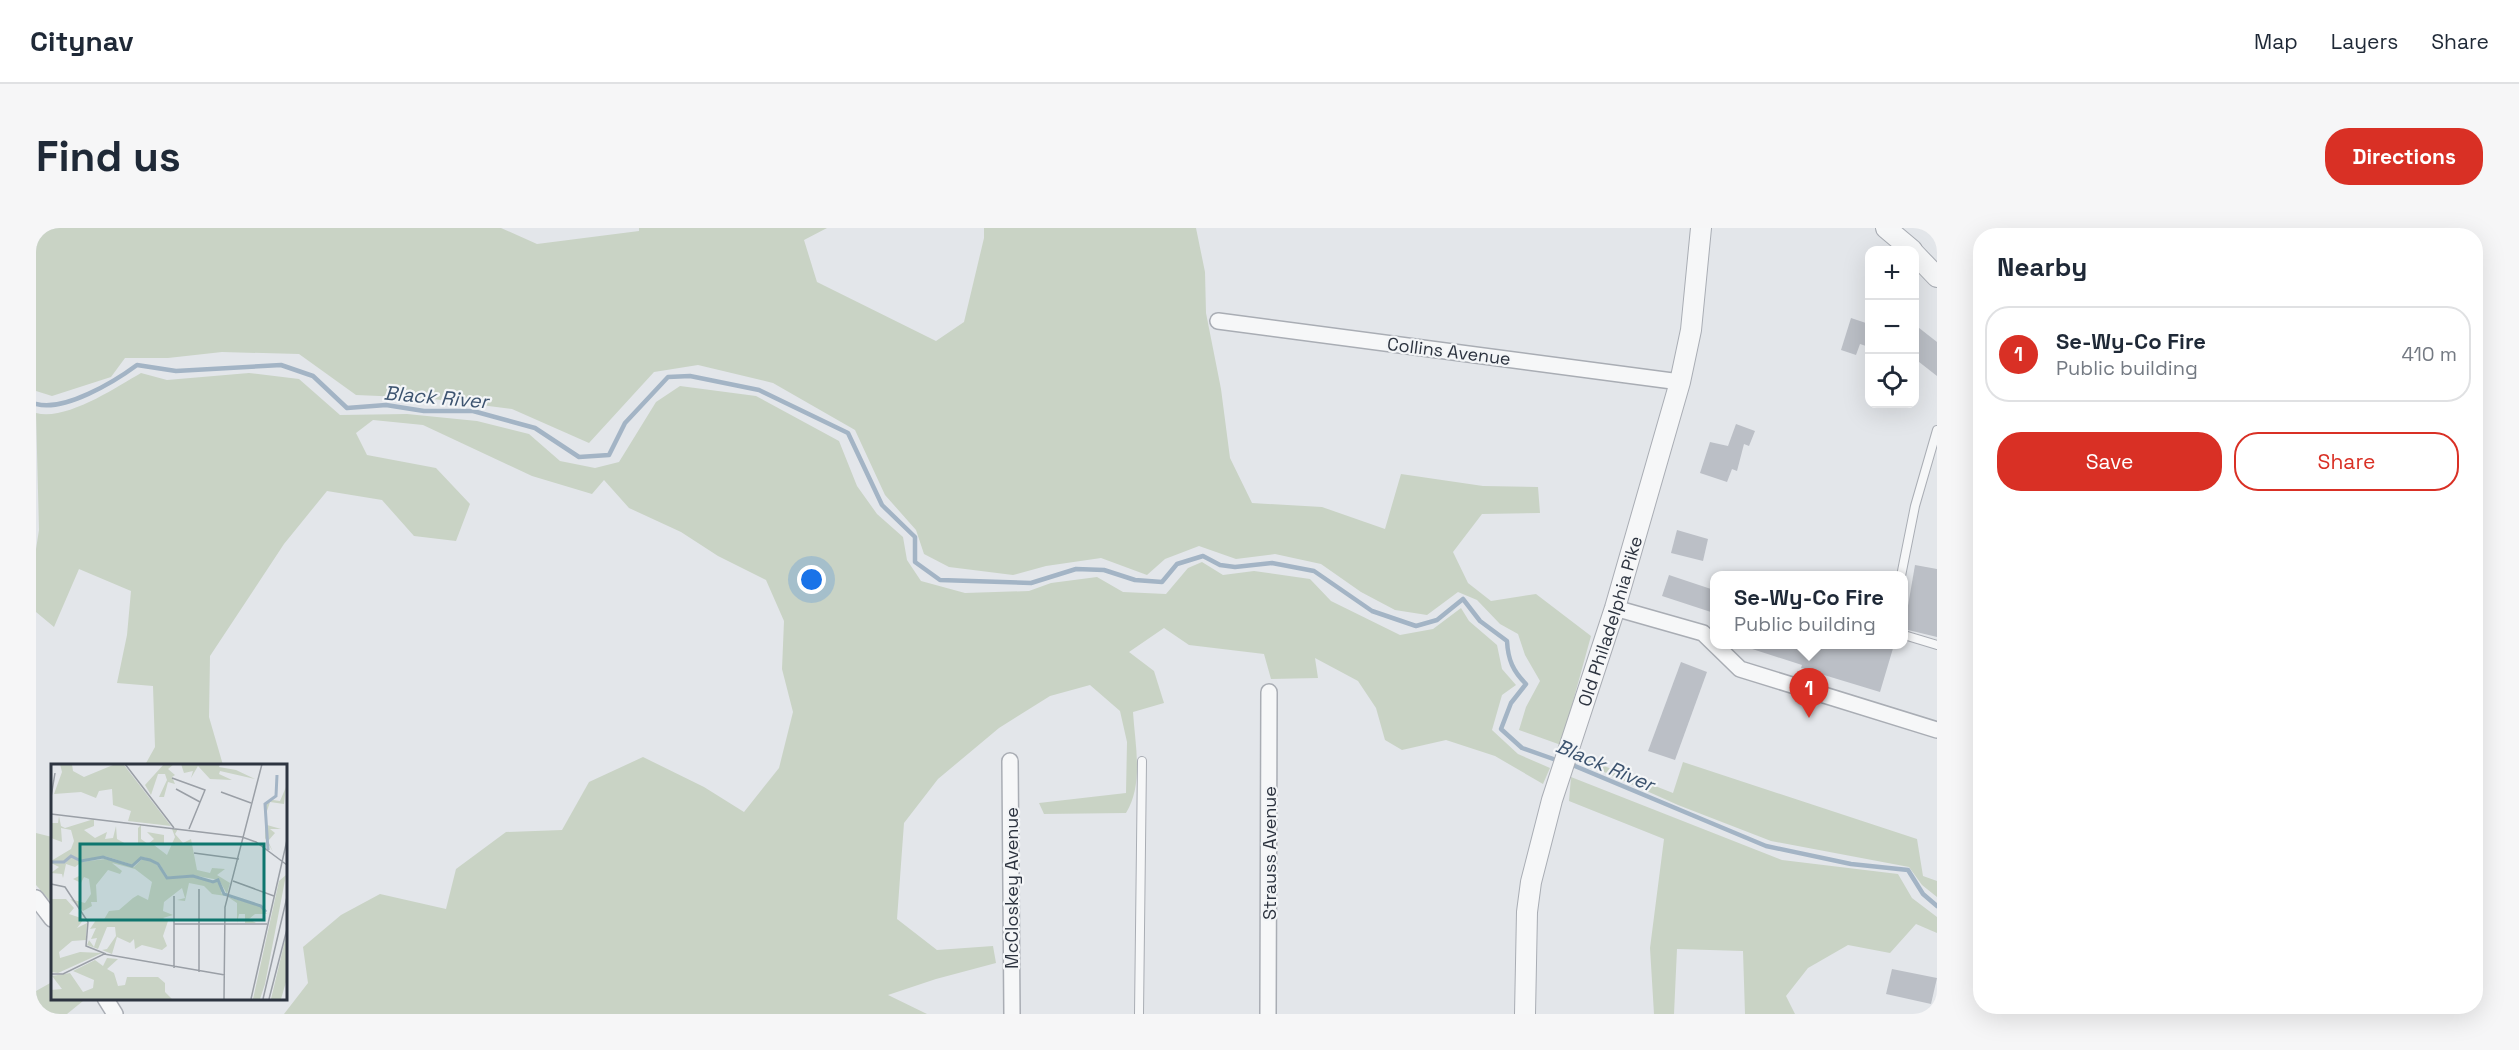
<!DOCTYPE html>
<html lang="en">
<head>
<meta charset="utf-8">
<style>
  :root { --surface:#fff; --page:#f6f6f7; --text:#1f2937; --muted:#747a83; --line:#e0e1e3; --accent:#d93025 }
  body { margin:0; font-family:"Space Grotesk",sans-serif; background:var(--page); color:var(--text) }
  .controls { position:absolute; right:18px; top:18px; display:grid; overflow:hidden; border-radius:12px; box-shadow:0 6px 24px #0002 }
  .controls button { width:54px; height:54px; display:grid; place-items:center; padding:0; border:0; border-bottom:2px solid var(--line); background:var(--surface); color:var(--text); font:30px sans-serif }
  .you { position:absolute; left:776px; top:352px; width:21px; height:21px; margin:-15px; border:4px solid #fff; border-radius:50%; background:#1a73e8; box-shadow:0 0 0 9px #1a73e833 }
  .badge { display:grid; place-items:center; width:39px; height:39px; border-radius:50%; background:var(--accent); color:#fff; font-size:20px; font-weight:700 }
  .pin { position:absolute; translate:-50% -50px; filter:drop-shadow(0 2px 3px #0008) }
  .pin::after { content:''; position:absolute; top:32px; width:21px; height:18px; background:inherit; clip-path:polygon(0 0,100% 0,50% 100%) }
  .popup { position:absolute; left:1674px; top:343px; width:198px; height:78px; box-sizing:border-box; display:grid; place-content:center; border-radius:12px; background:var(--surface); filter:drop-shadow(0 2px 4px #0005); font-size:20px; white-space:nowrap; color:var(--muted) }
  .popup b { font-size:22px; color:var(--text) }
  .popup::after { content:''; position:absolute; left:50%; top:100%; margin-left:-12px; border:12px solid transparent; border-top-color:var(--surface) }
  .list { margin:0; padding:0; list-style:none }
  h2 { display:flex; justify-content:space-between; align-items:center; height:78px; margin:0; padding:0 24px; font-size:26px }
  h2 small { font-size:20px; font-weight:400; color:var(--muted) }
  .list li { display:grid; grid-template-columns:39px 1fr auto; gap:18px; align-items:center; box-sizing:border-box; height:96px; margin:0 12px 12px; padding:0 12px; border:2px solid var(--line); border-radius:24px }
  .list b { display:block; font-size:22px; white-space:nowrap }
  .list p { margin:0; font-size:20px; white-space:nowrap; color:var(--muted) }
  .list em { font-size:20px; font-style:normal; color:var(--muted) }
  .actions { display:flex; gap:12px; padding:18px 24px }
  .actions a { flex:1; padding:14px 0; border:2px solid var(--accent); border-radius:24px; text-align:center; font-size:21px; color:var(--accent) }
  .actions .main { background:var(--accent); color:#fff }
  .icon { flex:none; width:33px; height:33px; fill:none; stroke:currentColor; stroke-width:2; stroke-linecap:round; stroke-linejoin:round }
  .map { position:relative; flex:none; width:1901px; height:786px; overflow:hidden; border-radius:24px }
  header { display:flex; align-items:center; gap:36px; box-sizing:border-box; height:84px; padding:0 30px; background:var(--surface); border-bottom:2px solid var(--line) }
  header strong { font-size:28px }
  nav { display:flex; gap:33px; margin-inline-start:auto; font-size:21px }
  .intro { display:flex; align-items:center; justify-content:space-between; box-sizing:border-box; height:144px; padding:0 36px }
  h1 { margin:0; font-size:42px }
  .button { padding:15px 27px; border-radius:24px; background:var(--accent); color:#fff; font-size:21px; font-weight:700 }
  main { display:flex; gap:36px; padding:0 36px }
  aside { flex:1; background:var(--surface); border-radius:24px; box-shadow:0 6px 24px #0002 }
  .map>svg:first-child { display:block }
  .green { fill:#c9d3c5 }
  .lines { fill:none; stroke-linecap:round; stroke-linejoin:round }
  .stream { stroke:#a3b4c5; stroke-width:4.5 }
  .building { fill:#bbbfc6 }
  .service-casing { stroke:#a9adb4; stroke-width:10 }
  .minor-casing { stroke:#a9adb4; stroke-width:18 }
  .tertiary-casing { stroke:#a9adb4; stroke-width:22 }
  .service { stroke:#f6f7f8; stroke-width:8 }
  .minor { stroke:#f6f7f8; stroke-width:15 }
  .tertiary { stroke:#f6f7f8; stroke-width:20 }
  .labels { text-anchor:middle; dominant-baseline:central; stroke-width:4.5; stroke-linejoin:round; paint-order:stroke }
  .street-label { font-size:18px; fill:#2d3440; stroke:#f3f5f7 }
  .water-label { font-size:20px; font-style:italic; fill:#3c536f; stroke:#f3f5f7 }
  .inset-river { fill:none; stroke:#a3b4c5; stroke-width:3 }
  .inset-road { fill:none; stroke:#9a9fa6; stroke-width:1.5 }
  .view { fill:#0f766e; fill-opacity:0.15; stroke:#0f766e; stroke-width:3 }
  .inset-edge { fill:none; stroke:#2d3440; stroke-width:3 }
</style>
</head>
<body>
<header>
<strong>Citynav</strong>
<nav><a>Map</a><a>Layers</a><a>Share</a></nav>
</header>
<div class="intro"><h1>Find us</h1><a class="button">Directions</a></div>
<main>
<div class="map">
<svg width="1901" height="786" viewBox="0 0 1901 786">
  <rect width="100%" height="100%" fill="#e3e6ea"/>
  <g class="green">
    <polygon points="0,0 465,0 501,16 603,3 603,0 791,0 768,12 781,54 900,113 928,94 948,10 948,0 1160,0 1169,44 1170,85 1185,161 1194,230 1216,275 1286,279 1349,301 1365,246 1447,258 1502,259 1504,285 1446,286 1417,324 1432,355 1455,373 1500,366 1555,408 1525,517 1483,502 1490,479 1504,453 1489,427 1482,406 1464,396 1441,372 1422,364 1391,387 1359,382 1325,364 1285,336 1239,326 1200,331 1163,318 1129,331 1111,347 1065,330 1010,338 977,347 913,339 888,326 880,302 849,267 819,202 737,155 662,137 618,144 553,215 476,181 390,170 320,167 263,126 186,124 132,130 89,130 75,149 16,168 0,163"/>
    <path d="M105 145 131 152 213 145 263 151 304 187 371 186 441 193 493 206 524 233 559 240 583 234 620 174 644 158 720 168 803 213 821 258 841 286 867 309 871 332 885 353 929 365 993 363 1015 355 1061 349 1087 364 1130 366 1152 340 1166 334 1187 347 1218 343 1274 351 1295 373 1364 407 1397 401 1425 380 1433 393 1461 417 1466 441 1480 457 1466 467 1456 502 1482 526 1514 540 1507 556 1459 528 1410 512 1366 522 1349 512 1340 480 1322 453 1279 430 1282 450 1235 451 1228 426 1153 417 1128 400 1093 424 1118 443 1128 475 1097 484C1099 517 1108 556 1090 585L1008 586 1003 575 1090 565 1091 514 1084 483 1054 457 1014 468 963 500 902 551 868 595 861 691 901 722 957 718 960 735 900 751 852 767 891 786H248L272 755 267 719 305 687 344 666 410 681 420 641 470 604 526 602 553 554 607 529 668 559 708 584 743 540 757 484 746 441 748 393 730 352 682 328 645 304 593 280 568 252 556 266 496 248 387 197 337 192 320 205 331 227 400 240 434 276 420 313 378 308 346 272 291 263 248 316 174 428 173 489 187 537H109L119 519 117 458 81 455 91 407 95 363 43 341 18 399 0 384V321L3 302 0 185C30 193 79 160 105 145Z"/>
    <polygon points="1540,527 1637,565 1647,534 1881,611 1887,648 1901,653 1901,669 1886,657 1873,639 1735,613 1642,577 1539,531"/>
    <polygon points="1535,549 1746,632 1862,646 1876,670 1901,689 1901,705 1880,696 1854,725 1812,717 1772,740 1750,768 1759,786 1709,786 1707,723 1641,721 1638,786 1618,786 1614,720 1628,611 1533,573"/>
    <polygon points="0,605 16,609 16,675 0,657"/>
    <polygon points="16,754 16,770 44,770 47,773 31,786 0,786 0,763"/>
  </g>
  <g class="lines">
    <g class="stream">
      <path d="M0 176C28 184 78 154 101 137L140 143 245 137 277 148 311 180 350 177 388 183H437L499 200 543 229 573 227 589 195 632 149 654 148 723 162 812 205 846 277 879 309V334L904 352 995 355 1040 341 1068 342 1099 352 1126 354 1141 336 1167 328 1184 337 1199 339 1236 335 1278 343 1336 383 1380 398 1401 392 1427 371 1444 393 1471 413C1472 432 1477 443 1490 456L1475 475 1465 501 1486 520 1523 533"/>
      <polyline points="1534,536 1730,618 1815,636 1872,642 1887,666 1901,678"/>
    </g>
  </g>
  <g class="building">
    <polygon points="1815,90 1833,96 1833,119 1824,116 1820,127 1805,122"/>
    <polygon points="1878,96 1901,114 1901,148 1878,130"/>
    <polygon points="1700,196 1719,203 1713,218 1708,216 1701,243 1696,241 1691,254 1664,245 1674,214 1692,218"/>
    <polygon points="1641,302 1672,311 1667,333 1635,325"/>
    <polygon points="1879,337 1901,341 1901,409 1868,401"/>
    <polygon points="1633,347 1678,362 1678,385 1626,368"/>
    <polygon points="1710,417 1778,417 1790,420 1791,417 1858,417 1844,464 1765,440 1766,437 1710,419"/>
    <polygon points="1645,434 1671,444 1639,532 1612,523"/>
    <polygon points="1856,741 1901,750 1895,776 1850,766"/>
  </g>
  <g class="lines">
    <g class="service-casing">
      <g id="service">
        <polyline points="1865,348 1879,278 1901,202"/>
        <polyline points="1868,407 1901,417"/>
        <polyline points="1103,786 1106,533"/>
      </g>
    </g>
    <g class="minor-casing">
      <g id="minor">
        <polyline points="1182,93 1644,154"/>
        <polyline points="1579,380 1667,405 1704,441 1901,502"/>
        <polyline points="974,533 976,786"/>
        <polyline points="0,670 16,691"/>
        <polyline points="69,770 79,786"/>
        <polyline points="1232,786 1233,464"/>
      </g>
    </g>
    <g class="tertiary-casing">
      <g id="tertiary">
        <polyline points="1850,0 1876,22"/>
        <polyline points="1878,25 1901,49"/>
        <path id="s1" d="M1489 786 1491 684 1495 654 1516 572 1579 380 1644 154 1655 102 1665 0"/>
      </g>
    </g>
    <use href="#service" class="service"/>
    <use href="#minor" class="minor"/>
    <use href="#tertiary" class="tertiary"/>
  </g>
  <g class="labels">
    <g class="street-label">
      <text transform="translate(1413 123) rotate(7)">Collins Avenue</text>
      <text stroke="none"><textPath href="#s1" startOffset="405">Old Philadelphia Pike</textPath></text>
      <text transform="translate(1233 625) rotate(-90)">Strauss Avenue</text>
      <text transform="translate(975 660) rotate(-90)">McCloskey Avenue</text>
    </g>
    <g class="water-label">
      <text transform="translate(400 169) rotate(5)">Black River</text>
      <text transform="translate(1569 537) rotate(23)">Black River</text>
    </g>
  </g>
  <g transform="translate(15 536)">
    <rect width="236" height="236" fill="#e3e6ea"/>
    <path d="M9 0H21L22 7 33 13 62 1H73L120 62 77 57 80 47 62 41 61 25 48 27 45 34 30 28 3 30 11 8ZM113 0H123L117 5 124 11 121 13 124 20 117 18 113 33H108L116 16 114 10H107L100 31 94 21ZM130 0H169L168 3 185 6 204 15 169 7 168 10 181 16 159 15 147 2 140 14 142 7 133 9ZM235 23 233 40 219 38 214 53 216 61 230 65H219L224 69 217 77 222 88 214 74V39L222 36 229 37ZM8 52 10 62 14 64 43 55V62L33 66 44 74 56 68 54 75 62 74 65 62 66 75 77 81 87 80V64L90 61V75L97 80 103 75 96 68 113 71V79L103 81 116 91 124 73 121 65H127L124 70 132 79 140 75 146 106 159 109 161 104 174 105 166 111 179 119 176 130 168 116 141 111 117 113 108 99 93 93 82 101 54 92 30 96 20 91 12 98 0 97 20 85 23 77 20 66 10 64 11 78 0 74V59H7ZM20 93 30 98 54 95 83 103 91 95 98 96 106 101 115 114 142 112 161 119 167 117 172 124 170 129 175 132 161 130 153 122 138 119 134 137 126 136 134 134 131 124 113 138 112 147 122 151 112 154 117 157 112 172 116 182 111 186 91 181 84 185 83 175 79 179 66 173 61 190 51 186 56 185 65 172 64 163H56L47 185 36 181 38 176 43 183 46 174 40 175 45 164 39 165 45 156 52 157 58 147 68 146 82 134 87 131 97 136 101 118 84 105 61 99 71 107 69 110 57 106 45 121 46 138H40L41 142 32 147 19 135 34 139 40 130 38 115 33 113 30 119 22 115 28 112V100L24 103 15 100 12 114 11 110 0 109 8 103 0 99H14ZM235 111 214 220 209 235H202L228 117ZM177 133 209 142 216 150H204L198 155 205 159H194V150H188L186 159V139ZM0 135H15L23 144 18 150 33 155 26 164 36 159 35 176 21 177 8 188 9 194 29 188 51 189 7 209 0 208ZM235 172V218L230 235H220ZM56 194 67 195 56 205 63 209 67 222 74 221 76 213H107L114 219V228L121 235H0V226L11 225 1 212 19 209 32 228 42 224 43 216 22 207 44 196 52 202Z" fill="#c9d3c5"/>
    <path class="inset-river" d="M217 86 214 40 225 32 226 11M0 98H13L20 92 30 97 52 93 81 102 90 94 99 96 107 100 116 114 142 112 162 118 167 116 173 130 210 142 215 148"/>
    <path class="inset-road" d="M74 0 123 64M121 14 154 26 138 65M125 25 149 38M170 28 200 39M0 33 4 9M0 50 191 73 205 78 236 101M143 89 188 95M182 117 223 132M0 120 14 123 37 158 35 182 55 190M123 132V204M123 160H216M148 208V125M0 210H12L53 190 174 211M173 235 174 143 211 0M200 235 236 76M212 235 236 133M218 235 236 165"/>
    <path class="view" d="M29 80H213V156H29Z"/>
    <rect width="236" height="236" class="inset-edge"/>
  </g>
</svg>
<div class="controls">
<button>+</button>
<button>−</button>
<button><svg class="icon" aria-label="locate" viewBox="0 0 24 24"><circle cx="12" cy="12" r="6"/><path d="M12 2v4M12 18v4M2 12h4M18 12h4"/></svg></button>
</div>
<div class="you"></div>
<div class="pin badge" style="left:1773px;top:490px">1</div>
<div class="popup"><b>Se-Wy-Co Fire</b>Public building</div>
</div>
<aside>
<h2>Nearby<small></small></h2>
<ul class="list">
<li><span class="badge">1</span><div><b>Se-Wy-Co Fire</b><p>Public building</p></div><em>410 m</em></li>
</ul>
<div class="actions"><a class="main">Save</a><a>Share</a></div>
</aside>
</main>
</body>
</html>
